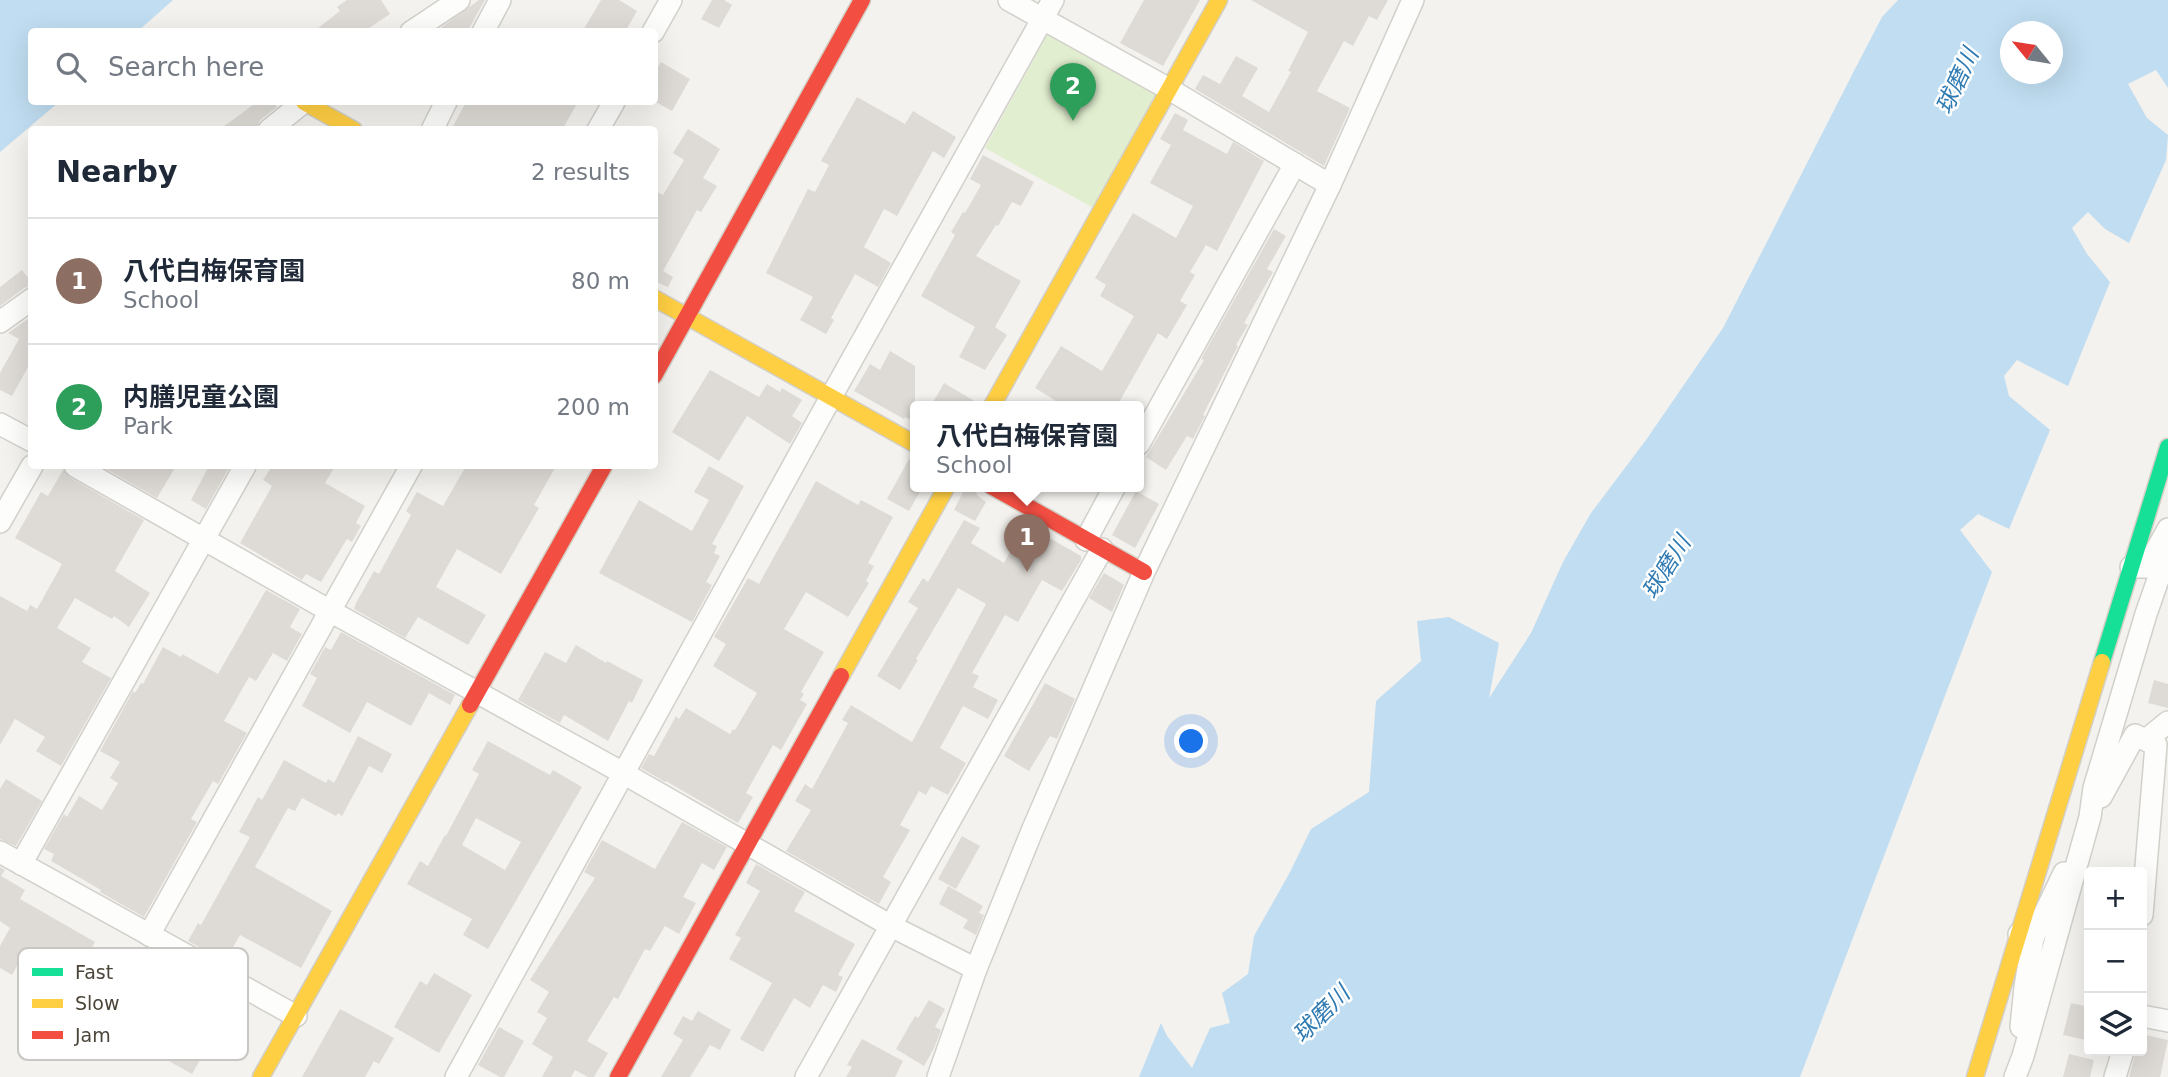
<!DOCTYPE html>
<html lang="en">
<head>
<meta charset="utf-8">
<style>
  :root { --surface:#fff; --page:#f2f2f3; --text:#1f2937; --muted:#747a83; --line:#e0e1e3; --accent:#1a73e8 }
  body { margin:0; font-family:"DejaVu Sans","Noto Sans JP",sans-serif; background:var(--page); color:var(--text) }
  .controls { position:absolute; right:21px; bottom:21px; display:grid; overflow:hidden; border-radius:7px; box-shadow:0 7px 28px #0002 }
  .controls button { width:63px; height:63px; display:grid; place-items:center; padding:0; border:0; border-bottom:2px solid var(--line); background:var(--surface); color:var(--text); font:35px sans-serif }
  .compass { position:absolute; left:2000px; top:21px; width:63px; height:63px; border-radius:50%; background:var(--surface); box-shadow:0 7px 28px #0002; rotate:300deg }
  .you { position:absolute; left:1192px; top:742px; width:24px; height:24px; margin:-18px; border:5px solid #fff; border-radius:50%; background:#1a73e8; box-shadow:0 0 0 10px #1a73e833 }
  .badge { display:grid; place-items:center; width:46px; height:46px; border-radius:50%; background:var(--accent); color:#fff; font-size:23px; font-weight:700 }
  .pin { position:absolute; translate:-50% -58px; filter:drop-shadow(0 2px 4px #0008) }
  .pin::after { content:''; position:absolute; top:37px; width:24px; height:21px; background:inherit; clip-path:polygon(0 0,100% 0,50% 100%) }
  .popup { position:absolute; left:910px; top:401px; width:234px; height:91px; box-sizing:border-box; display:grid; place-content:center; border-radius:7px; background:var(--surface); filter:drop-shadow(0 2px 5px #0005); font-size:23px; white-space:nowrap; color:var(--muted) }
  .popup b { font-size:26px; color:var(--text) }
  .popup::after { content:''; position:absolute; left:50%; top:100%; margin-left:-14px; border:14px solid transparent; border-top-color:var(--surface) }
  .list { margin:0; padding:0; list-style:none }
  h2 { display:flex; justify-content:space-between; align-items:center; height:91px; margin:0; padding:0 28px; font-size:30px }
  h2 small { font-size:23px; font-weight:400; color:var(--muted) }
  .list li { display:grid; grid-template-columns:46px 1fr auto; gap:21px; align-items:center; box-sizing:border-box; height:126px; padding:0 28px; border-top:2px solid var(--line) }
  .list b { display:block; font-size:26px; white-space:nowrap }
  .list p { margin:0; font-size:23px; white-space:nowrap; color:var(--muted) }
  .list em { font-size:23px; font-style:normal; color:var(--muted) }
  .icon { flex:none; width:38px; height:38px; fill:none; stroke:currentColor; stroke-width:2; stroke-linecap:round; stroke-linejoin:round }
  .map { position:relative; flex:none; width:2168px; height:1077px; overflow:hidden }
  .search { position:absolute; background:var(--surface); box-shadow:0 7px 28px #0002; left:28px; top:28px; width:630px; height:77px; display:flex; align-items:center; gap:18px; box-sizing:border-box; padding:0 24px; border-radius:7px; color:var(--muted); font-size:26px }
  .panel { position:absolute; background:var(--surface); box-shadow:0 7px 28px #0002; left:28px; top:126px; width:630px; height:343px; border-radius:7px }
  .map>svg:first-child { display:block }
  .green { fill:#e1eecf }
  .water { fill:#c0ddf1; fill-rule:evenodd }
  .building { fill:#dedbd6; fill-rule:evenodd }
  .lines { fill:none; stroke-linecap:round; stroke-linejoin:round }
  .street-casing { stroke:#d2d0cb; stroke-width:24 }
  .fast-casing { stroke:#d3cfc5; stroke-width:19 }
  .slow-casing { stroke:#d3cfc5; stroke-width:19 }
  .jam-casing { stroke:#d3cfc5; stroke-width:19 }
  .street { stroke:#fdfdfc; stroke-width:21 }
  .fast { stroke:#16e098; stroke-width:16 }
  .slow { stroke:#ffcf43; stroke-width:16 }
  .jam { stroke:#f24e42; stroke-width:16 }
  .labels { text-anchor:middle; dominant-baseline:central; stroke-width:5; stroke-linejoin:round; paint-order:stroke }
  .water-label { font-size:23px; font-style:italic; fill:#2e7ab2; stroke:#fff }
  .key { fill:#fff; stroke:#c9c7c4; stroke-width:2 }
  .key-label { font-size:19px; fill:#4b4439 }
</style>
</head>
<body>
<div class="map">
<svg width="2168" height="1077" viewBox="0 0 2168 1077">
  <rect width="100%" height="100%" fill="#f4f2ee"/>
  <polygon class="green" points="1047,35 1160,94 1099,211 985,148"/>
  <g class="water">
    <polygon points="0,0 173,0 138,31 32,32 32,102 59,102 0,152"/>
    <path d="M1898 0H2168V88L2156 70 2128 84 2147 118 2168 135 2166 160 2129 243 2105 229 2088 212 2072 228 2087 254 2110 282 2068 386 2017 360 2004 376 2009 396 2050 430 2009 529 1978 514 1960 530 1992 572 1800 1077H1139L1161 1023 1167 1036 1192 1068 1210 1028 1230 1023 1222 993 1248 974 1254 936 1289 874 1311 829 1369 792 1376 701 1421 661 1417 621 1449 617 1499 643 1489 698 1531 633 1563 562 1591 513 1646 440 1723 328 1855 69 1882 17ZM2010 32H2052V74H2010Z"/>
  </g>
  <g class="building">
    <polygon points="347,0 381,0 390,14 363,32 313,32 340,11 337,7"/>
    <polygon points="479,0 485,0 467,32 435,32"/>
    <polygon points="601,0 619,0 637,11 625,32 582,32"/>
    <polygon points="712,0 724,0 732,5 719,28 701,19"/>
    <polygon points="1144,0 1200,0 1163,66 1120,43"/>
    <polygon points="1251,0 1388,0 1377,20 1369,16 1353,46 1344,41 1317,91 1350,108 1324,166 1195,89 1203,75 1220,84 1236,56 1258,68 1242,96 1269,112 1291,72 1288,71 1308,32"/>
    <polygon points="661,62 690,79 672,111 654,101 654,74"/>
    <polygon points="857,97 905,124 913,111 956,137 944,158 933,151 897,216 884,209 864,247 891,263 878,287 855,274 831,318 834,320 826,334 800,320 813,297 766,273 808,189 815,192 829,165 821,161"/>
    <polygon points="257,102 273,102 277,107 260,120 256,129 219,130"/>
    <polygon points="466,102 578,102 562,130 451,130"/>
    <polygon points="1175,113 1188,120 1183,130 1227,154 1233,142 1264,161 1217,251 1206,245 1190,272 1195,275 1180,301 1187,305 1167,339 1158,333 1117,406 1064,406 1035,388 1061,346 1102,371 1134,316 1100,296 1106,285 1095,278 1133,213 1176,238 1193,206 1150,183 1171,145 1160,139"/>
    <polygon points="688,129 720,149 703,178 717,186 701,212 697,210 663,271 673,277 668,287 654,281 654,190 663,195 684,160 673,153"/>
    <polygon points="983,155 1034,182 1021,206 1012,202 998,226 996,225 976,256 1021,281 995,327 1007,335 985,370 959,357 975,327 921,296 955,235 951,232 963,212 965,213 981,185 970,179"/>
    <polygon points="1274,229 1286,236 1267,269 1273,272 1244,323 1248,325 1236,345 1238,346 1203,415 1205,416 1193,439 1187,436 1166,470 1146,457 1204,360 1201,359"/>
    <polygon points="22,270 32,283 32,286 24,288 0,306 0,287"/>
    <polygon points="32,316 32,360 12,396 0,390 0,373 19,339 8,333"/>
    <polygon points="890,351 915,366 915,422 905,417 904,419 854,391 870,364 880,370"/>
    <polygon points="710,370 759,397 767,384 780,392 782,388 802,400 792,416 802,423 790,444 747,416 719,461 672,432"/>
    <polygon points="944,383 976,402 975,406 931,406"/>
    <polygon points="909,459 915,461 915,486 923,486 909,511 887,499"/>
    <polygon points="101,466 176,466 157,498"/>
    <polygon points="209,466 230,466 206,509 191,500"/>
    <polygon points="272,466 335,466 325,483 365,506 356,523 361,526 352,542 347,539 321,582 306,574 302,580 240,543 272,486 263,480"/>
    <polygon points="466,466 556,466 534,505 539,508 501,574 457,549 436,587 486,615 468,645 418,617 405,638 354,609 356,603 374,571 379,574 411,515 406,511 417,492 443,506"/>
    <polygon points="709,466 744,486 712,544 717,546 714,553 720,556 706,582 712,585 692,622 599,573 639,500 692,531 709,500 694,492"/>
    <polygon points="63,470 69,477 144,520 115,571 150,593 129,627 114,616 112,619 75,598 57,628 91,648 82,662 111,678 61,766 36,751 45,737 15,719 0,745 0,596 27,611 30,605 37,609 62,564 15,538 41,492 48,496"/>
    <polygon points="816,481 858,505 861,500 893,517 868,563 874,566 866,581 869,583 848,617 806,592 784,629 824,652 801,692 804,694 800,700 807,704 781,750 773,745 746,793 753,797 738,823 666,781 665,782 641,768 649,754 654,756 676,716 679,719 686,708 730,734 733,729 735,730 757,693 713,666 726,644 714,637 748,578 759,584"/>
    <polygon points="966,486 974,486 977,495 986,502 975,521 954,510"/>
    <polygon points="1136,491 1159,504 1135,548 1112,535"/>
    <polygon points="964,520 980,528 971,543 1004,563 1025,524 1081,556 1081,560 1062,591 1042,580 1018,622 1005,615 972,673 979,676 973,687 998,700 988,719 963,706 940,748 966,763 948,795 931,786 926,795 919,791 900,825 910,830 883,877 891,882 879,904 786,851 811,810 795,801 805,784 812,789 848,723 842,720 851,705 912,742 986,604 958,588 916,659 918,660 900,690 877,676 918,608 908,602 923,578 928,582"/>
    <polygon points="1104,573 1124,585 1112,612 1089,598"/>
    <polygon points="266,590 300,609 290,627 302,634 287,661 273,653 256,681 249,677 224,721 247,733 218,784 213,781 191,819 197,822 144,917 100,892 101,890 51,861 54,854 44,849 64,814 67,817 79,796 102,810 118,783 110,778 120,762 100,751 133,691 135,693 141,683 143,684 163,647 181,657 182,654 218,674"/>
    <polygon points="341,632 455,695 450,705 429,693 411,726 367,702 350,733 302,706 317,678 310,674 325,647 331,650"/>
    <polygon points="576,645 606,663 607,661 643,680 632,703 629,701 608,741 564,715 560,723 518,700 545,652 566,663"/>
    <polygon points="2154,680 2168,684 2168,708 2148,703"/>
    <polygon points="1045,683 1075,699 1057,739 1050,736 1029,771 1004,756"/>
    <polygon points="358,736 392,754 382,773 369,766 342,816 338,813 336,816 302,798 295,811 288,808 255,867 332,911 301,968 240,935 225,961 188,941 198,923 201,925 250,837 239,832 258,797 262,800 284,760 326,783 328,779 334,783"/>
    <path d="M488 741 550 775 553 770 582 787 488 949 463 935 472 919 407 884 420 861 428 866 445 835 446 836 479 774 472 770ZM476 818 521 842 505 870 462 845Z"/>
    <polygon points="6,779 42,801 16,846 0,839 0,789"/>
    <polygon points="682,822 727,847 714,870 702,863 683,897 696,903 679,934 665,926 650,951 645,949 618,999 614,997 587,1041 608,1053 594,1077 588,1077 575,1070 571,1077 542,1077 553,1057 532,1044 547,1018 537,1012 549,992 530,980 595,878 584,872 602,840 655,869"/>
    <polygon points="962,836 980,846 956,889 938,879"/>
    <polygon points="756,864 805,892 794,911 855,944 838,975 843,977 836,992 823,985 810,1008 794,998 763,1052 740,1039 772,983 729,959 741,938 735,935 760,891 746,883"/>
    <polygon points="0,867 5,870 1,876 25,890 20,899 95,942 82,965 78,962 66,983 22,957 12,975 0,968 0,946 10,928 0,921"/>
    <polygon points="948,886 983,906 979,913 984,915 976,935 963,928 968,920 939,904"/>
    <polygon points="128,960 161,979 170,963 174,964 211,984 206,993 237,1010 217,1044 211,1041 192,1074 160,1056 165,1046 118,1019 116,1022 98,1012"/>
    <polygon points="434,973 472,995 439,1053 394,1027 420,981 427,985"/>
    <polygon points="46,990 72,1005 63,1023 36,1008"/>
    <polygon points="929,1000 945,1009 935,1027 941,1030 934,1048 924,1066 896,1049 915,1016 918,1018"/>
    <polygon points="2071,1003 2089,1007 2089,1023 2086,1040 2063,1035"/>
    <polygon points="340,1009 394,1038 379,1064 374,1061 365,1077 302,1077"/>
    <polygon points="698,1011 731,1030 720,1050 710,1045 690,1077 661,1077 683,1040 673,1034 683,1016 692,1021"/>
    <polygon points="499,1027 524,1041 504,1077 500,1077 478,1065"/>
    <polygon points="2142,1034 2168,1040 2160,1077 2129,1077 2136,1051 2142,1051"/>
    <polygon points="862,1039 903,1061 895,1077 846,1077 852,1067 847,1065"/>
    <polygon points="2069,1054 2094,1060 2090,1077 2063,1077"/>
  </g>
  <g class="lines">
    <g class="street-casing">
      <g id="street">
        <polyline points="1009,0 1169,89 1330,185"/>
        <polyline points="411,32 459,0"/>
        <polyline points="483,32 500,0"/>
        <polyline points="653,32 671,0"/>
        <polyline points="269,130 304,102"/>
        <polyline points="432,130 446,102"/>
        <polyline points="598,130 614,102"/>
        <polyline points="0,322 32,299"/>
        <polyline points="0,424 32,441"/>
        <polyline points="1139,444 1295,164"/>
        <polyline points="75,466 330,611 623,773 891,926 976,969"/>
        <polyline points="0,522 32,466"/>
        <polyline points="1086,540 1115,486"/>
        <polyline points="2131,567 2147,567 2168,529"/>
        <polyline points="2146,740 2168,722"/>
        <polyline points="2101,797 2135,735 2156,745 2142,915"/>
        <polyline points="0,852 296,1016"/>
        <polyline points="21,864 245,466"/>
        <polyline points="2019,934 2033,938 2025,987 2021,1027"/>
        <polyline points="149,935 411,466"/>
        <polyline points="2033,938 2064,873"/>
        <polyline points="2142,1016 2168,1021"/>
        <polyline points="456,1077 831,397 1053,0"/>
        <polyline points="806,1077 1102,549"/>
        <polyline points="938,1077 976,969 1032,831 1144,572 1330,185 1413,0"/>
        <polyline points="2015,1077 2023,1056 2090,817 2094,788 2146,614 2168,551"/>
        <polyline points="2115,1077 2123,1051"/>
      </g>
    </g>
    <g class="fast-casing">
      <polyline id="fast" points="2102,662 2168,447"/>
    </g>
    <g class="slow-casing">
      <g id="slow">
        <polyline points="304,102 354,130"/>
        <polyline points="654,298 915,444"/>
        <polyline points="992,406 1219,0"/>
        <polyline points="841,676 947,486"/>
        <polyline points="261,1077 470,705"/>
        <polyline points="1975,1077 2102,662"/>
      </g>
    </g>
    <g class="jam-casing">
      <g id="jam">
        <polyline points="654,376 862,0"/>
        <polyline points="991,486 1144,572"/>
        <polyline points="470,705 604,466"/>
        <polyline points="618,1077 841,676"/>
      </g>
    </g>
    <use href="#street" class="street"/>
    <use href="#fast" class="fast"/>
    <use href="#slow" class="slow"/>
    <use href="#jam" class="jam"/>
  </g>
  <g class="labels">
    <g class="water-label">
      <text transform="translate(1957 81) rotate(-65)">球磨川</text>
      <text transform="translate(1666 567) rotate(-58)">球磨川</text>
      <text transform="translate(1321 1014) rotate(-45)">球磨川</text>
    </g>
  </g>
  <rect x="18" y="948" width="230" height="112" rx="10" class="key"/>
  <rect x="32" y="968" width="31" height="8" fill="#16e098"/>
  <rect x="32" y="999" width="31" height="9" fill="#ffcf43"/>
  <rect x="32" y="1031" width="31" height="8" fill="#f24e42"/>
  <g class="key-label">
    <text x="75" y="979">Fast</text>
    <text x="75" y="1010">Slow</text>
    <text x="75" y="1042">Jam</text>
  </g>
</svg>
<div class="controls">
<button>+</button>
<button>−</button>
<button><svg class="icon" aria-label="layers" viewBox="0 0 24 24"><path d="M12 4l9 5-9 5-9-5zM3 14l9 5 9-5"/></svg></button>
</div>
<svg class="compass" viewBox="-18 -18 36 36"><path d="M0-13l5 13h-10z" fill="#e53935"/><path d="M0 13l5-13h-10z" fill="#747a83"/></svg>
<div class="you"></div>
<div class="pin badge" style="left:1027px;top:572px;background:#8d6e63">1</div>
<div class="popup"><b>八代白梅保育園</b>School</div>
<div class="pin badge" style="left:1073px;top:121px;background:#2e9e5b">2</div>
<div class="search"><svg class="icon" aria-label="search" viewBox="0 0 24 24"><circle cx="10" cy="10" r="6"/><path d="M15 15l6 6"/></svg>Search here</div>
<section class="panel">
<h2>Nearby<small>2 results</small></h2>
<ul class="list">
<li><span class="badge" style="background:#8d6e63">1</span><div><b>八代白梅保育園</b><p>School</p></div><em>80 m</em></li>
<li><span class="badge" style="background:#2e9e5b">2</span><div><b>内膳児童公園</b><p>Park</p></div><em>200 m</em></li>
</ul>
</section>
</div>
</body>
</html>
